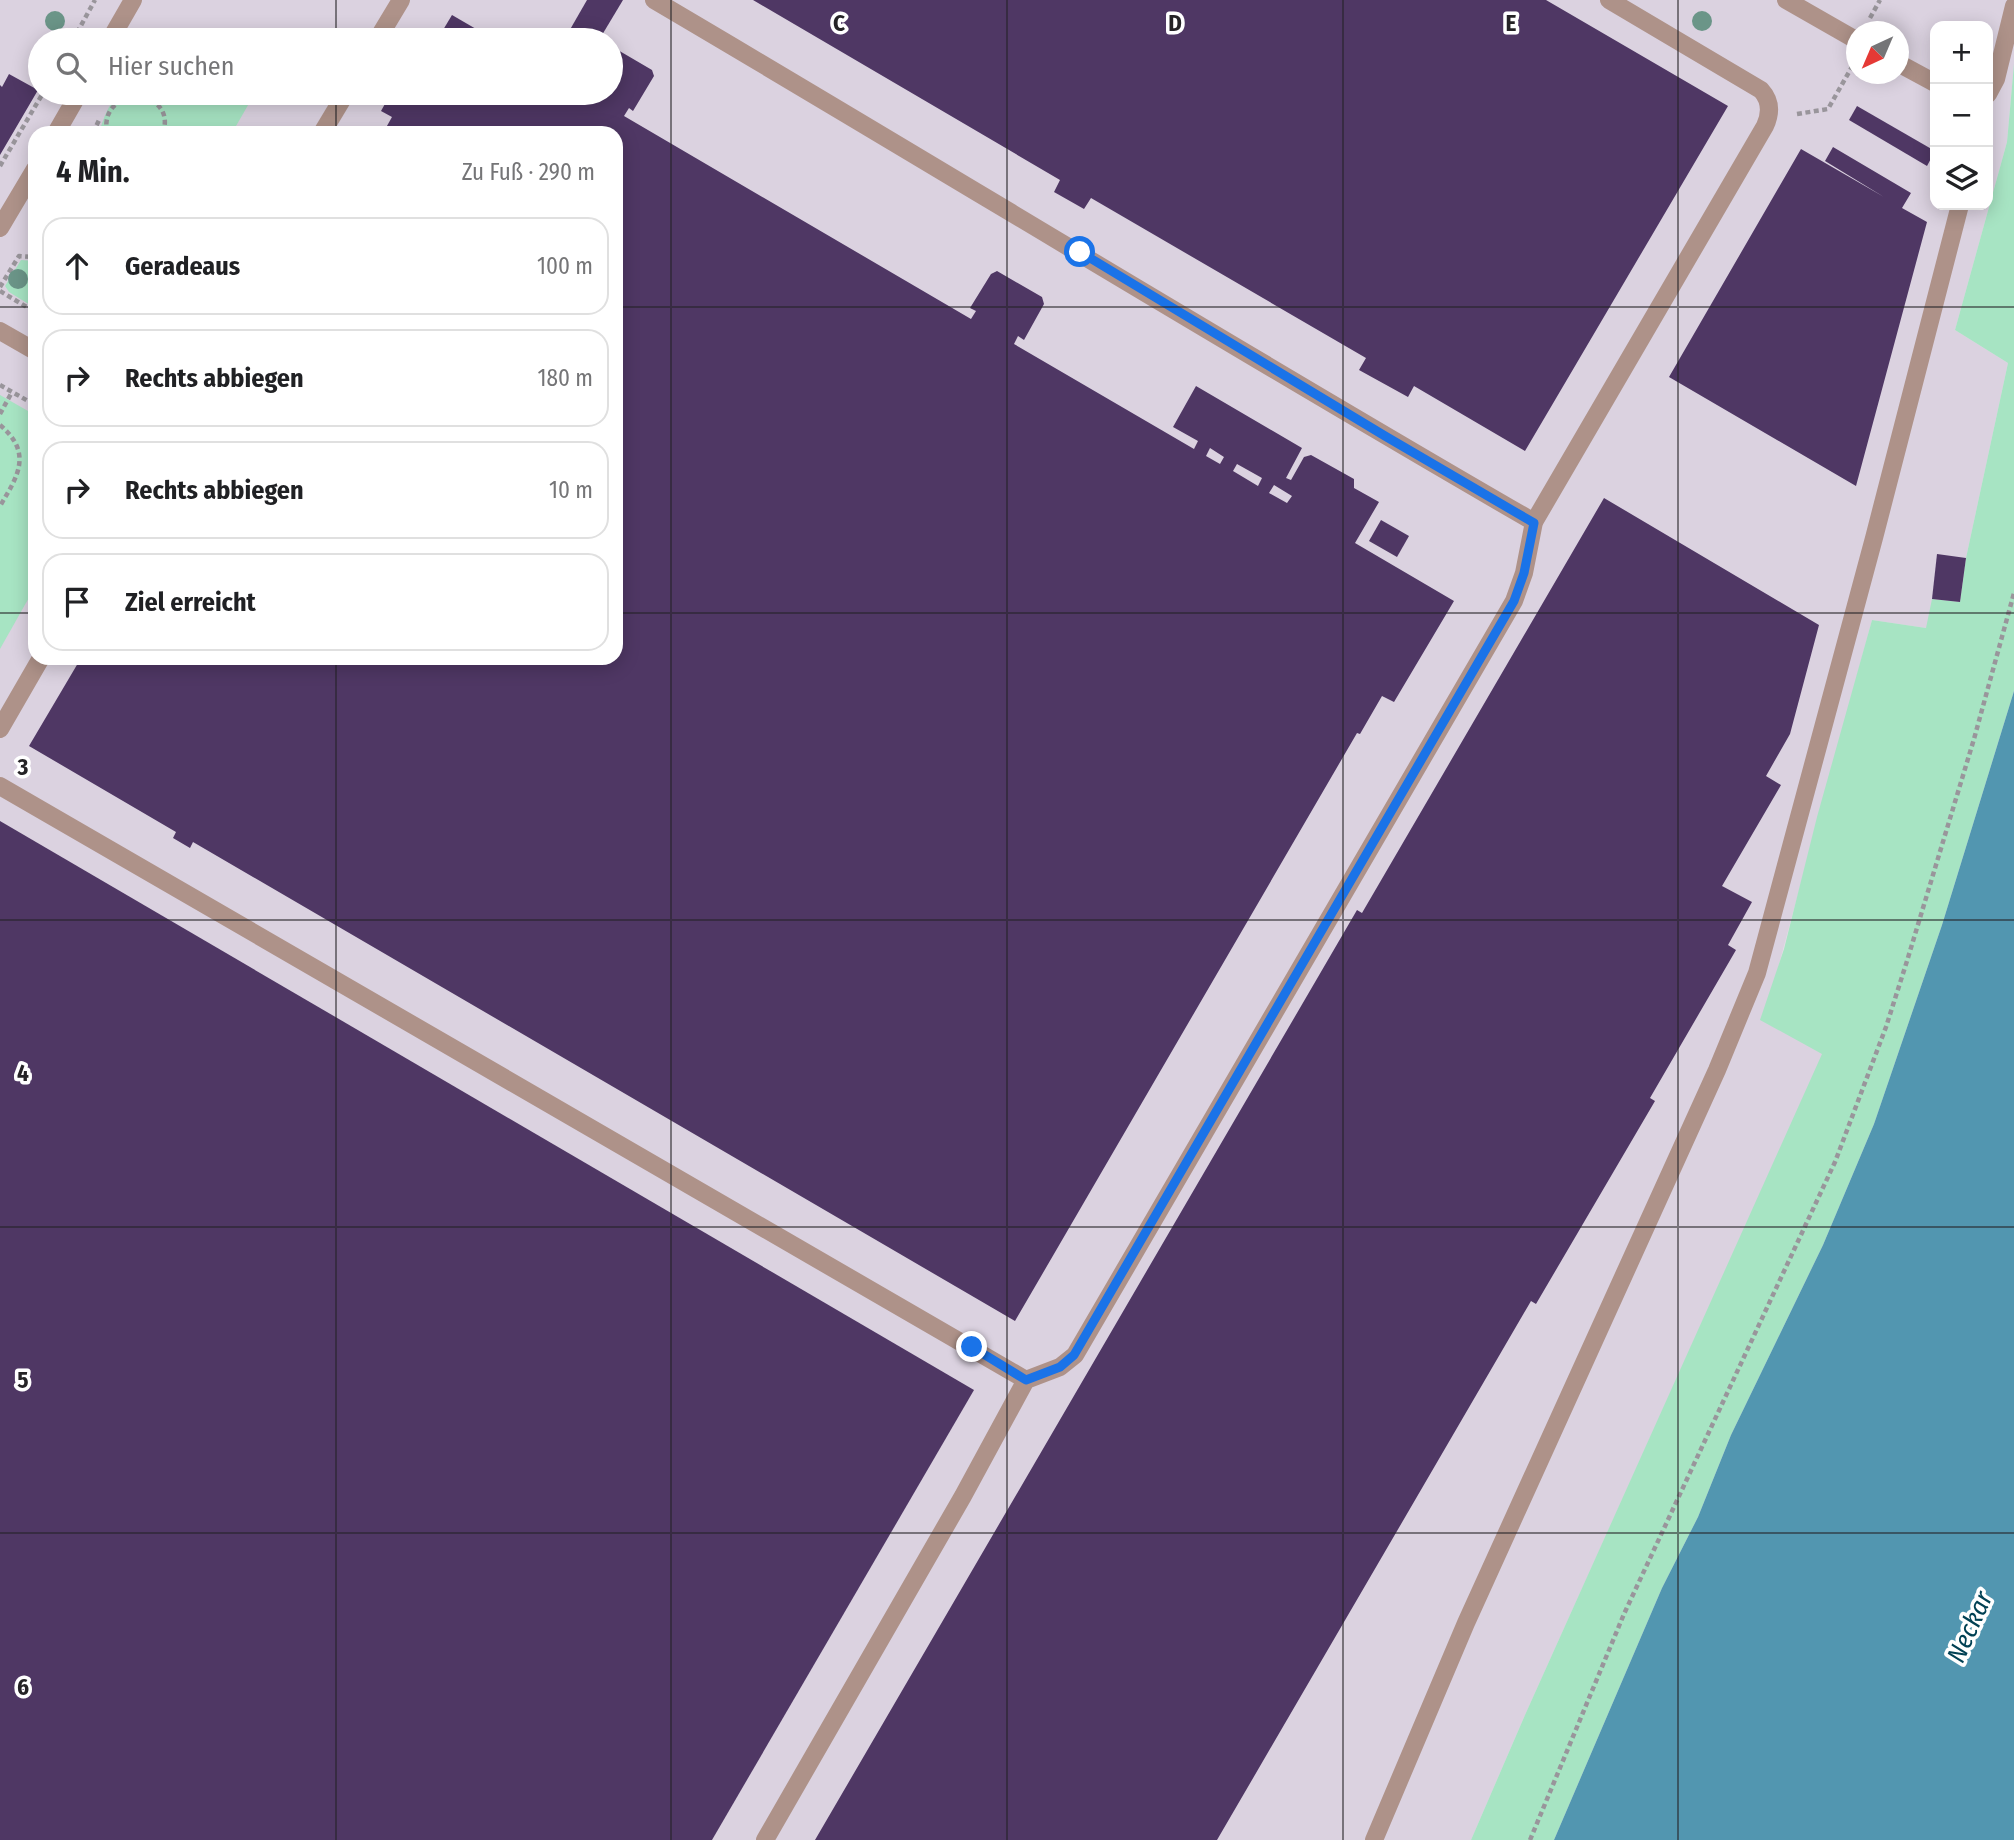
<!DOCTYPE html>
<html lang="de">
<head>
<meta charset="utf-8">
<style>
  :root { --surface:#fff; --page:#f6f6f6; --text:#202124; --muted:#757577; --line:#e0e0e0 }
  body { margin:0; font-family:"Fira Sans Condensed",sans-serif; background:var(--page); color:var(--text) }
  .controls { position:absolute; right:21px; top:21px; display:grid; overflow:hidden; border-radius:14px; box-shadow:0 4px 18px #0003 }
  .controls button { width:63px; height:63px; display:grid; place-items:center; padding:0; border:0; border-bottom:2px solid var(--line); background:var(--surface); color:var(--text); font:35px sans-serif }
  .compass { position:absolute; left:1846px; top:21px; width:63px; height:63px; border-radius:50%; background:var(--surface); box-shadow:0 4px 18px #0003; rotate:224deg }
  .stop { position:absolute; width:21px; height:21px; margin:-16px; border:5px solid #1a73e8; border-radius:50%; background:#fff }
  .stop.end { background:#1a73e8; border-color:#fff; box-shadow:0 2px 7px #0008 }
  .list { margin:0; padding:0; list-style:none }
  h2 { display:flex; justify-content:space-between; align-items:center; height:91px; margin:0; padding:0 28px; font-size:30px }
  h2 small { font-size:23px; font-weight:400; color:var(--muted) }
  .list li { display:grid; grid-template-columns:46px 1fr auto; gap:21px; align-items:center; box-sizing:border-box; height:98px; margin:0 14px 14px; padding:0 14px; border:2px solid var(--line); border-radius:21px }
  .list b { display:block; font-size:26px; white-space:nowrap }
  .list em { font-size:23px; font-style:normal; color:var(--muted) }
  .icon { flex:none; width:38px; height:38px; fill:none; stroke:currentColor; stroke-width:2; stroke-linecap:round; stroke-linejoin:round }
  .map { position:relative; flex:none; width:2014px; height:1840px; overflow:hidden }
  .search { position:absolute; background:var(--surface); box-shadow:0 4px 18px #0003; left:28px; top:28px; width:595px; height:77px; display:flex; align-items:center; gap:18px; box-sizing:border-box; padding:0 24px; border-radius:38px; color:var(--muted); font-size:26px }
  .panel { position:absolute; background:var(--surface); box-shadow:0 4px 18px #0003; left:28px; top:126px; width:595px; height:539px; border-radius:21px }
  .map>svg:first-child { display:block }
  .built { fill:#dbd2e0; fill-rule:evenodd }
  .green { fill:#a7e4c3 }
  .water { fill:#5296b0 }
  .building { fill:#4f3764; fill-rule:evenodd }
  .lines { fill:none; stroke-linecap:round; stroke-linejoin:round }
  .path { stroke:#99959b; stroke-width:4.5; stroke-dasharray:5 3.5; stroke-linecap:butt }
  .lane { stroke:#ae9289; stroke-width:18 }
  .street { stroke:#ae9289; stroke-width:18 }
  .tree { fill:#6b9588 }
  .route { stroke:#1a73e8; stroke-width:9 }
  .grid { fill:none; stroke:#252326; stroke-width:2; stroke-opacity:0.55 }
  .labels { text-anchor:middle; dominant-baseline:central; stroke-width:7; stroke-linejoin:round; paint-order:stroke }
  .water-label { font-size:26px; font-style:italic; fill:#014154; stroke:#fff }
  .grid-label { font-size:23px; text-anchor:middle; font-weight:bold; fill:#252326; stroke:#fff; stroke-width:7; stroke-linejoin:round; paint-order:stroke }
</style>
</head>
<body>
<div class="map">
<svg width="2014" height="1840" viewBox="0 0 2014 1840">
  <rect width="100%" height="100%" fill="#e4dfe7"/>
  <path class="built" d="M0 0H2014V64L2007 142 1955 330 2008 363 1966 558 1960 602 1926 628 1872 620 1774 983 1823 1054 1525 1715 1471 1840H0ZM1935 26H1988V205H1935ZM1856 32H1898V74H1856ZM40 40H611V93H40ZM35 133H616V658H35Z"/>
  <g class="green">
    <polygon points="2014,64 2014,691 1942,925 1874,1124 1823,1245 1731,1435 1698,1517 1662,1588 1554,1840 1471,1840 1525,1715 1822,1054 1760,1020 1784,949 1817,817 1872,620 1926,628 1932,599 1960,602 1966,558 2008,363 1955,330 2007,142"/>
    <path d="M122 93H255L232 133H99C104 117 108 103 122 93Z"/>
    <polygon points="21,260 35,261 35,308 9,292 5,286"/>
    <polygon points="0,395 35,415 35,587 0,649"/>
  </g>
  <polygon class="water" points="2014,691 2014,1840 1554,1840 1662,1588 1698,1517 1731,1435 1823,1245 1874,1124 1942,925"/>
  <g class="building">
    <polygon points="587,0 623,0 599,40 564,40"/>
    <polygon points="753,0 1546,0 1728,106 1525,451 1414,386 1408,397 1359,370 1366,358 1091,198 1084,209 1054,192 1060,180"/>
    <polygon points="452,15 495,40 437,40"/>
    <path d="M611 46 652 70 654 76 633 111 629 108 624 116 971 319 976 311 970 308 991 274 997 271 1042 297 1044 304 1024 340 1018 336 1014 344 1194 449 1198 441 1173 427 1196 386 1302 448 1286 478 1291 480 1304 457 1311 455 1354 479V488L1379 502 1355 543 1454 601 1394 702 1382 696 1360 734 1357 733 1015 1321 193 842 190 848 173 838 176 832 29 746 81 658H616V133H383L392 117 381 111 391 93H611ZM1210 448 1224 457 1220 464 1206 456ZM1237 464 1262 478 1258 486 1233 471ZM1274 485 1292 496 1287 503 1269 493Z"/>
    <polygon points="9,74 38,90 0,155 0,85 2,87"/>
    <polygon points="1857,106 1935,151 1927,166 1849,120"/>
    <polygon points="1833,147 1911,193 1902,208 1927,222 1856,486 1669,377 1801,149 1884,197 1825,161"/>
    <polygon points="1604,498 1819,625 1790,734 1766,776 1781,785 1722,886 1752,902 1728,945 1736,950 1650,1098 1655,1101 1536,1304 1531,1301 1217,1840 815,1840 1318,977 1357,910 1362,913"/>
    <polygon points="1381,520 1409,536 1397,557 1369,541"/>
    <polygon points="1937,554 1966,558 1960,602 1932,599"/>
    <polygon points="0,821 974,1390 712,1840 0,1840"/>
  </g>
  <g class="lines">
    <g class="path">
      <polyline points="1870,18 1880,0"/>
      <polyline points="73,40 95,0"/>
      <polyline points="1797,114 1828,109 1853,65"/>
      <polyline points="93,133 100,118"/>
      <path d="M107 133C98 84 178 87 163 133"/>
      <polyline points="0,166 43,93"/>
      <polyline points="0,287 19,256 32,257 35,252"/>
      <polyline points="0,291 35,312"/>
      <polyline points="0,385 35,405"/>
      <polyline points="0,414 12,392"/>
      <path d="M0 425C33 453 18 476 0 506"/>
      <polyline points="1530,1840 1624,1614 1835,1162 1886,1027 1907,961 1974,739 2014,593"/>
    </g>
    <g class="lane">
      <path d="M654 0C948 173 1239 352 1534 522"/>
      <polyline points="110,40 133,0"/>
      <polyline points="377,40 401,0"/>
      <polyline points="1988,94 1996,79 2014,6"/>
      <polyline points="56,133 79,93"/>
      <polyline points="322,133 346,93"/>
      <polyline points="0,228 35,169"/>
      <polyline points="0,331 35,351"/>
      <polyline points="0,729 41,658"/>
      <polyline points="0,786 1026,1380"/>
      <path d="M765 1840 963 1496 1026 1380 1060 1367 1075 1355 1514 601 1524 573 1534 522 1765 126C1771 113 1771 101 1761 90L1609 0"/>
    </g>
    <g class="street">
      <polyline points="1786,0 1856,40"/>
      <polyline points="1898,63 1935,83"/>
      <polyline points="1374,1840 1466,1623 1717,1070 1757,973 1874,538 1960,205"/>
    </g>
  </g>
  <g class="tree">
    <circle cx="55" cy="21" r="10"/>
    <circle cx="1702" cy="21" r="10"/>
    <circle cx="18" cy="279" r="10"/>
  </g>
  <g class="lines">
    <polyline class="route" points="972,1347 1026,1380 1060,1367 1074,1355 1514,601 1524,573 1534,523 1385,436 1080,252"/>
  </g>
  <path class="grid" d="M336 0V40M671 0V1840M1007 0V1840M1343 0V1840M1678 0V1840M336 93V133M0 307H35M616 307H2014M0 613H35M616 613H2014M336 658V1840M0 920H2014M0 1227H2014M0 1533H2014"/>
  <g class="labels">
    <g class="water-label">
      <text transform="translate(1970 1627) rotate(-66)">Neckar</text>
    </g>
  </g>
  <g class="grid-label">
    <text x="839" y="31">C</text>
    <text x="1175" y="31">D</text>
    <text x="1511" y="31">E</text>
    <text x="23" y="775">3</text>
    <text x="23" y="1081">4</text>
    <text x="23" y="1388">5</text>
    <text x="23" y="1695">6</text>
  </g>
</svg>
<div class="controls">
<button>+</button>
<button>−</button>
<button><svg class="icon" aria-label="layers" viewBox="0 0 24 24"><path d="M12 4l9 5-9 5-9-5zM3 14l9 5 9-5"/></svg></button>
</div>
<svg class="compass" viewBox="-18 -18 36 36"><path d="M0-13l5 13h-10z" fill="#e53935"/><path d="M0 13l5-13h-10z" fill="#757577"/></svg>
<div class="stop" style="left:1080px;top:252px"></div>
<div class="stop end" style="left:972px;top:1347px"></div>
<div class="search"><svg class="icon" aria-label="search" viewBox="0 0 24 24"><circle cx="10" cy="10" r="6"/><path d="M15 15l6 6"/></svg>Hier suchen</div>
<section class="panel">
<h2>4 Min.<small>Zu Fuß · 290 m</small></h2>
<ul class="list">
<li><svg class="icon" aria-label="ahead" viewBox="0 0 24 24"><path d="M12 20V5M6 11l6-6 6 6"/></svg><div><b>Geradeaus</b></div><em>100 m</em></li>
<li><svg class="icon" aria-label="right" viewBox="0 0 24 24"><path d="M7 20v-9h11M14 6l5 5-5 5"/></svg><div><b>Rechts abbiegen</b></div><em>180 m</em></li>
<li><svg class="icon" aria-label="right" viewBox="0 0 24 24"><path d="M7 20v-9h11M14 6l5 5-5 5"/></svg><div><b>Rechts abbiegen</b></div><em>10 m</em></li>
<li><svg class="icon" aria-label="arrive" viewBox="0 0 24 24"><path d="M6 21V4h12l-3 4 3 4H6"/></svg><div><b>Ziel erreicht</b></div></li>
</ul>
</section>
</div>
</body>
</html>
